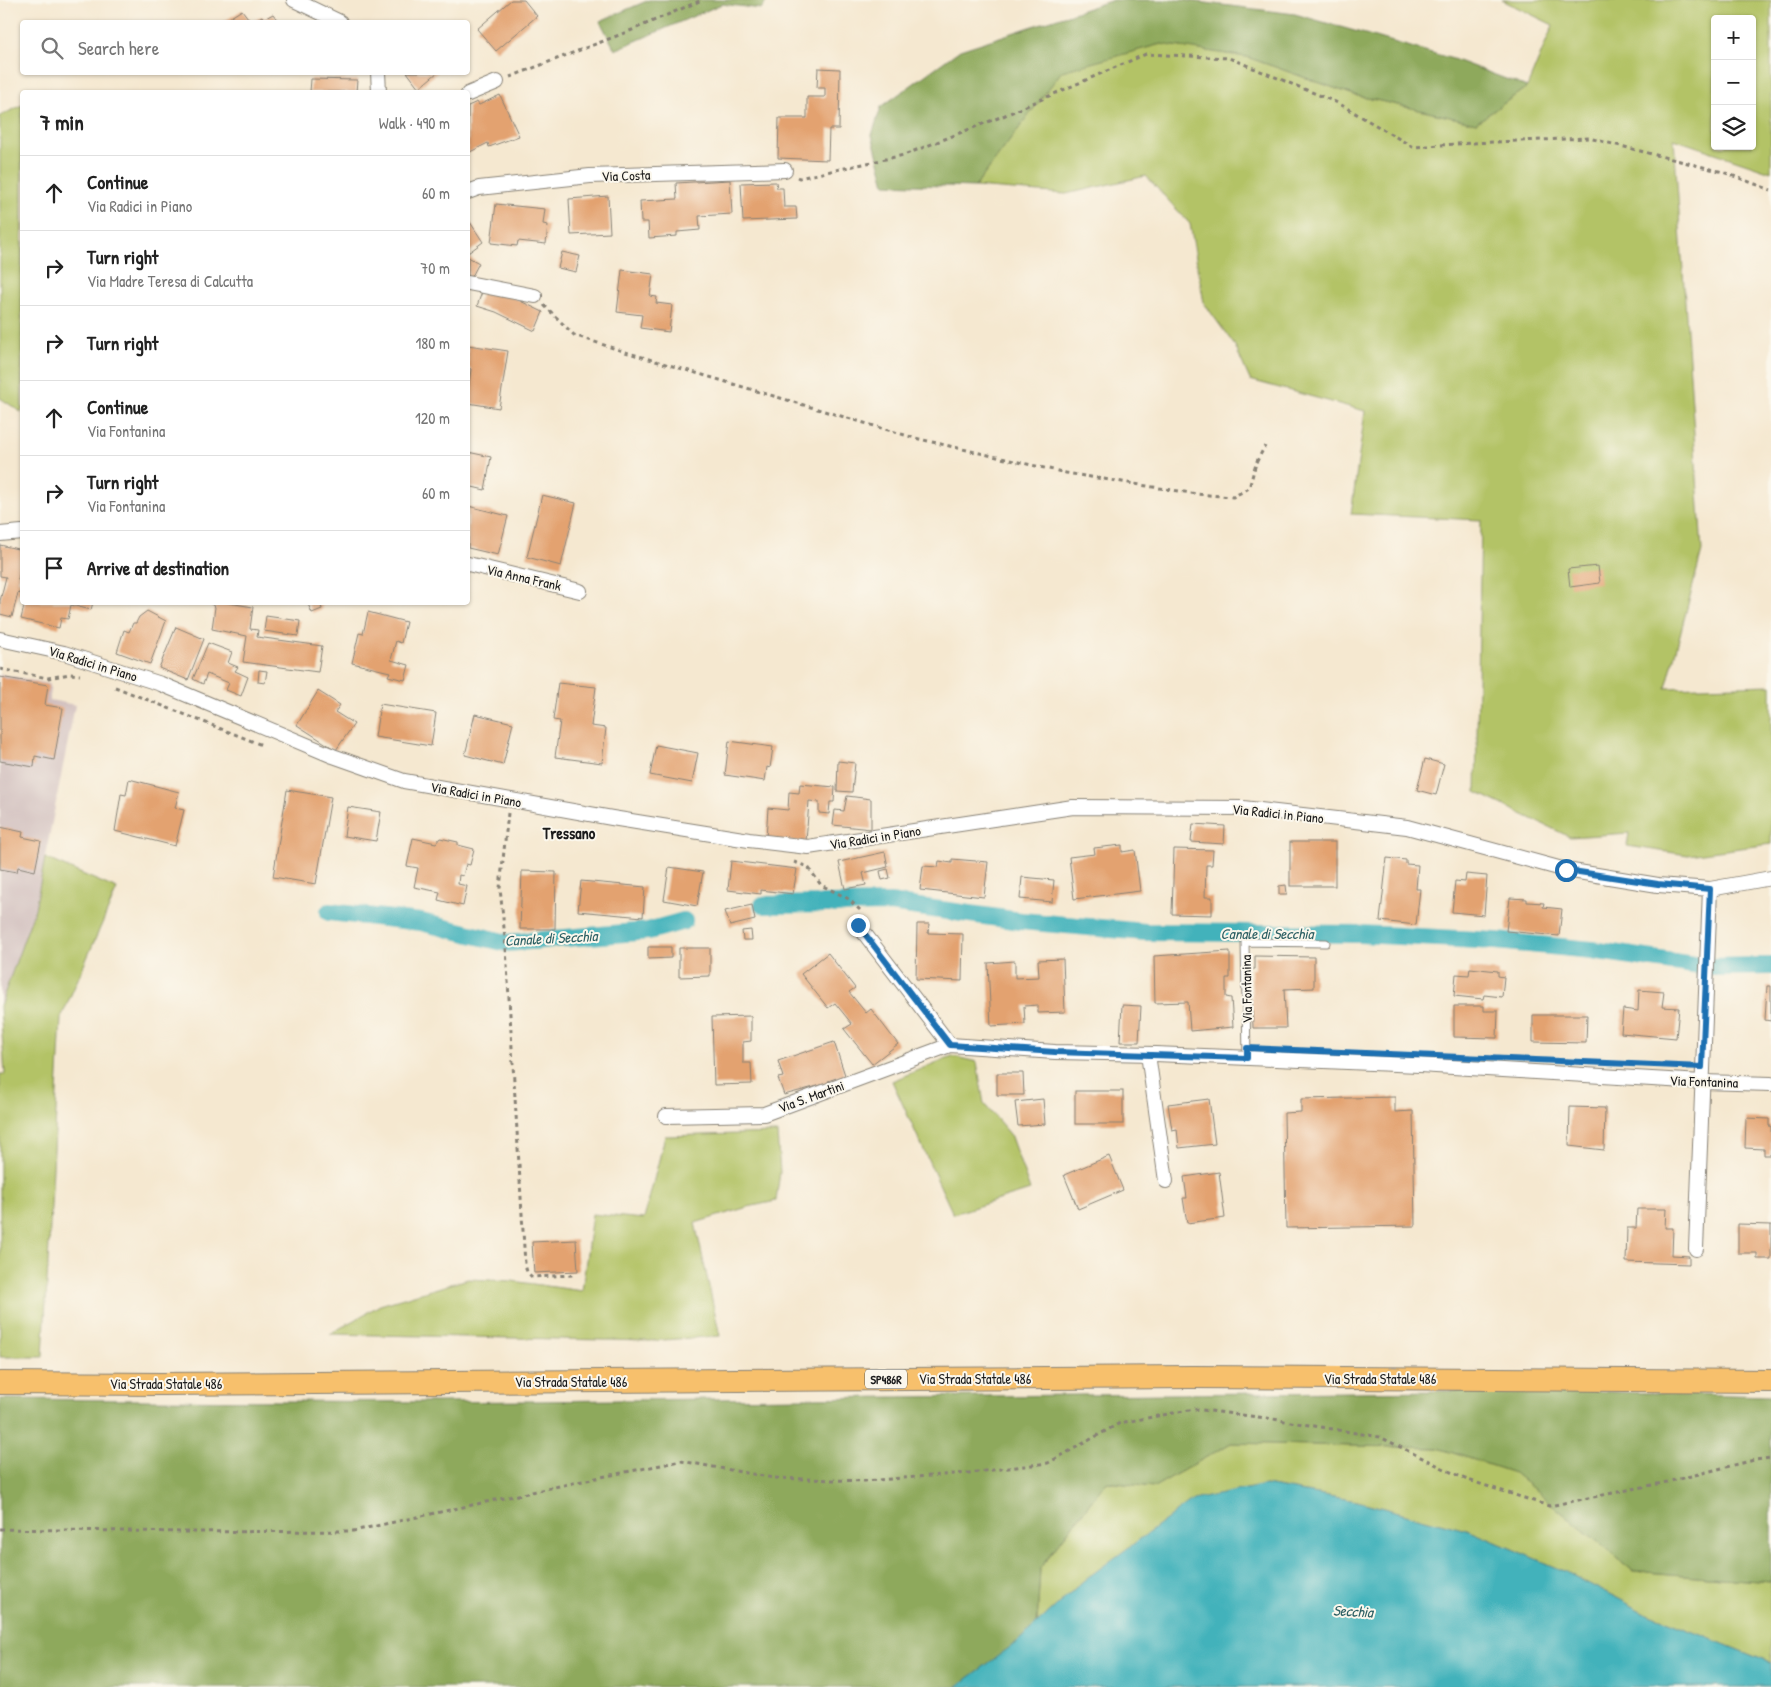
<!DOCTYPE html>
<html lang="en">
<head>
<meta charset="utf-8">
<style>
  :root { --surface:#fff; --page:#f6f6f6; --text:#222; --muted:#767676; --line:#e0e0e0 }
  body { margin:0; font-family:"Patrick Hand",sans-serif; background:var(--page); color:var(--text) }
  .controls { position:absolute; right:15px; top:15px; display:grid; overflow:hidden; border-radius:5px; box-shadow:0 1px 4px #0004 }
  .controls button { width:45px; height:45px; display:grid; place-items:center; padding:0; border:0; border-bottom:1px solid var(--line); background:var(--surface); color:var(--text); font:25px sans-serif }
  .stop { position:absolute; width:15px; height:15px; margin:-11px; border:4px solid #1f6fb2; border-radius:50%; background:#fff }
  .stop.end { background:#1f6fb2; border-color:#fff; box-shadow:0 1px 5px #0008 }
  .list { margin:0; padding:0; list-style:none }
  h2 { display:flex; justify-content:space-between; align-items:center; height:65px; margin:0; padding:0 20px; font-size:21px }
  h2 small { font-size:16px; font-weight:400; color:var(--muted) }
  .list li { display:grid; grid-template-columns:32px 1fr auto; gap:15px; align-items:center; box-sizing:border-box; height:75px; padding:0 20px; border-top:1px solid var(--line) }
  .list b { display:block; font-size:19px; white-space:nowrap }
  .list p { margin:0; font-size:16px; white-space:nowrap; color:var(--muted) }
  .list em { font-size:16px; font-style:normal; color:var(--muted) }
  .icon { flex:none; width:28px; height:28px; fill:none; stroke:currentColor; stroke-width:2; stroke-linecap:round; stroke-linejoin:round }
  .map { position:relative; flex:none; width:1771px; height:1687px; overflow:hidden }
  .search { position:absolute; background:var(--surface); box-shadow:0 1px 4px #0004; left:20px; top:20px; width:450px; height:55px; display:flex; align-items:center; gap:12px; box-sizing:border-box; padding:0 18px; border-radius:5px; color:var(--muted); font-size:19px }
  .panel { position:absolute; background:var(--surface); box-shadow:0 1px 4px #0004; left:20px; top:90px; width:450px; height:515px; border-radius:5px }
  .map>svg:first-child { display:block }
  .industrial { fill:#d1bfbe }
  .green { fill:#b3c366; stroke:#687041; fill-rule:evenodd }
  .forest { fill:#8ea95b; stroke:#55623c }
  .water { fill:#42b2bb; stroke:#2f676c }
  .lines { fill:none; stroke-linecap:round; stroke-linejoin:round }
  .canal { stroke:#42b2bb; stroke-width:18 }
  .building { fill:#e3a270 }
  .service-casing { stroke:#888276; stroke-width:9 }
  .minor-casing { stroke:#888276; stroke-width:16 }
  .primary-casing { stroke:#888276; stroke-width:24 }
  .path { stroke:#888276; stroke-width:3; stroke-dasharray:4 4; stroke-linecap:butt }
  .service { stroke:#fff; stroke-width:7 }
  .minor { stroke:#fff; stroke-width:14 }
  .primary { stroke:#f7c06c; stroke-width:22 }
  .route { stroke:#1f6fb2; stroke-width:6 }
  .labels { text-anchor:middle; dominant-baseline:central; stroke-width:4; stroke-linejoin:round; paint-order:stroke }
  .shield { fill:#fbf7ec; stroke:#5f5e5a; stroke-width:1 }
  .shield-label { font-size:12px; font-weight:bold; fill:#1c1c1c }
  .street-label { font-size:14px; fill:#1c1c1c; stroke:#fbf7ec }
  .water-label { font-size:15px; font-style:italic; fill:#2d6064; stroke:#fbf7ec }
  .quarter-label { font-size:16px; font-weight:bold; fill:#1c1c1c; stroke:#fbf7ec }
</style>
</head>
<body>
<div class="map">
<svg width="1771" height="1687" viewBox="0 0 1771 1687">
  <rect width="100%" height="100%" fill="#fbf7ec"/>
  <filter id="ink" filterUnits="userSpaceOnUse"><feTurbulence type="fractalNoise" baseFrequency=".02" numOctaves="2"/><feDisplacementMap in="SourceGraphic" scale="10" xChannelSelector="R" yChannelSelector="G"/><feConvolveMatrix kernelMatrix="1 2 1 2 8 2 1 2 1" color-interpolation-filters="sRGB"/></filter>
  <filter id="wash" filterUnits="userSpaceOnUse"><feTurbulence type="fractalNoise" baseFrequency=".0096" numOctaves="4" result="noise"/><feDisplacementMap in="SourceGraphic" scale="20" xChannelSelector="R" yChannelSelector="G"/><feGaussianBlur stdDeviation="1.12" result="paint"/><feColorMatrix in="noise" values="0 0 0 0 0 0 0 0 0 0 0 0 0 0 0 0 0 1.4 0 .05"/><feComposite in="paint" operator="in"/></filter>
  <g filter="url(#wash)">
    <rect width="100%" height="100%" fill="#f5e8d0"/>
    <polygon class="industrial" points="0,674 50,684 50,700 75,705 35,909 0,1006"/>
    <g class="green">
      <path d="M1502 0H1771V172L1674 139 1702 551 1666 688 1771 685V844L1688 855 1627 846 1629 833 1570 837 1476 792 1481 520 1351 514 1365 411 1250 380 1235 346 1204 303 1190 224 1146 176 1066 194 975 187 1062 70 1161 44 1247 57 1354 95 1476 123 1527 87 1553 25ZM1715 19H1752V146H1715Z"/>
      <polygon points="22,105 22,410 21,412 0,398 0,116"/>
      <polygon points="45,858 117,889 61,1018 43,1357 0,1357 0,1074 5,1074 0,1006 35,909"/>
      <polygon points="952,1056 977,1062 984,1104 1010,1134 1030,1190 953,1214 892,1081"/>
      <polygon points="777,1133 780,1172 776,1201 748,1207 695,1223 720,1336 649,1341 330,1334 380,1305 468,1279 512,1281 582,1291 592,1214 644,1219 665,1136"/>
      <polygon points="1231,1443 1438,1448 1514,1473 1633,1571 1771,1582 1771,1663 1643,1612 1566,1572 1470,1531 1357,1501 1265,1485 1083,1581 1037,1624 1040,1568 1106,1482 1154,1487"/>
    </g>
    <g class="forest">
      <polygon points="649,0 768,0 761,9 722,4 615,50 600,21"/>
      <polygon points="1113,0 1182,0 1295,14 1453,59 1527,87 1476,123 1354,95 1247,57 1161,44 1062,71 975,187 885,184 872,135 881,107 960,50"/>
      <polygon points="1533,1390 1771,1396 1771,1582 1633,1571 1514,1473 1438,1448 1231,1443 1154,1487 1106,1482 1040,1568 1037,1624 1017,1643 956,1687 0,1687 0,1399 436,1402"/>
    </g>
    <polygon class="water" points="1265,1485 1357,1501 1470,1531 1566,1572 1643,1612 1771,1663 1771,1687 956,1687 1017,1642 1083,1581 1193,1500"/>
    <g class="lines">
      <g class="canal">
        <polyline points="763,905 890,903 1021,921 1145,932 1360,934 1496,941 1592,950 1707,967 1771,966"/>
        <polyline points="329,912 421,922 507,943 648,931 684,921"/>
      </g>
    </g>
    <g id="blocks">
      <g class="building">
        <polygon points="511,0 524,0 537,16 496,51 477,29"/>
        <polygon points="242,10 251,22 223,22 234,15"/>
        <polygon points="273,14 279,22 252,22 262,16 264,19"/>
        <polygon points="818,68 840,69 839,129 829,129 828,160 778,158 779,118 807,118 807,97 825,97 825,88 817,88"/>
        <polygon points="407,72 438,72 419,88"/>
        <polygon points="311,79 357,80 356,92 310,92"/>
        <polygon points="500,95 519,136 489,147 488,143 468,153 468,106 477,102 479,105"/>
        <polygon points="730,180 732,214 699,216 700,230 677,232 677,236 649,238 648,222 641,222 640,201 677,199 676,183"/>
        <polygon points="776,182 777,188 783,188 784,207 796,207 797,219 743,221 741,183"/>
        <polygon points="608,196 610,233 571,235 569,199"/>
        <polygon points="496,204 545,209 543,224 548,225 546,244 518,241 517,246 491,243"/>
        <polygon points="468,219 483,242 468,253"/>
        <polygon points="562,252 580,256 576,272 558,268"/>
        <polygon points="468,257 479,263 470,280 468,279"/>
        <polygon points="622,270 653,274 650,296 657,297 656,303 672,305 669,332 640,328 642,315 617,312"/>
        <polygon points="482,292 510,296 543,312 535,331 496,312 477,306"/>
        <polygon points="468,345 508,351 499,408 468,403 468,391 471,369 468,368"/>
        <polygon points="468,452 491,457 485,490 468,486"/>
        <polygon points="542,495 576,503 561,566 527,557"/>
        <polygon points="468,506 508,516 498,555 468,548"/>
        <polygon points="0,545 22,550 22,562 18,580 22,583 22,594 18,593 12,617 0,614 0,601 6,577 0,576"/>
        <polygon points="1598,566 1600,583 1570,587 1568,569"/>
        <polygon points="25,602 93,602 91,610 71,605 68,619 61,618 59,628 21,619"/>
        <polygon points="208,602 223,602 253,607 250,629 258,630 257,637 322,646 318,672 243,662 247,636 212,629 215,607"/>
        <polygon points="307,602 325,602 326,604 321,606 322,609 312,613"/>
        <polygon points="147,611 166,621 150,664 117,652 124,630 129,632 133,623 136,623 139,617"/>
        <polygon points="368,612 406,622 401,643 396,641 391,660 409,665 405,680 388,676 390,672 352,663 359,633 363,634"/>
        <polygon points="266,616 300,621 298,636 264,631"/>
        <polygon points="176,627 204,639 188,680 159,668"/>
        <polygon points="208,643 232,652 228,663 238,667 235,671 248,677 241,696 226,690 229,683 207,674 203,684 193,679"/>
        <polygon points="259,670 267,671 265,683 258,682"/>
        <polygon points="0,677 48,685 45,705 63,708 54,760 35,756 34,767 0,761"/>
        <polygon points="558,683 596,687 591,726 606,728 602,763 555,757 560,721 553,720"/>
        <polygon points="318,691 340,705 335,712 354,724 336,750 297,725"/>
        <polygon points="380,704 436,713 431,746 375,737"/>
        <polygon points="475,714 513,723 503,765 465,755"/>
        <polygon points="729,741 773,747 770,768 767,767 765,781 725,775"/>
        <polygon points="656,745 698,753 692,783 650,775"/>
        <polygon points="1425,759 1444,764 1436,795 1417,790"/>
        <polygon points="838,761 855,763 852,792 837,791"/>
        <polygon points="129,779 179,792 175,808 184,810 175,846 115,831 121,794 126,795"/>
        <polygon points="800,784 835,787 834,802 830,802 829,814 819,813 819,802 809,801 806,842 766,839 768,808 788,810 789,792 799,793"/>
        <polygon points="287,790 331,797 316,884 273,877"/>
        <polygon points="847,796 871,799 871,829 833,825 835,810 844,811"/>
        <polygon points="348,807 381,812 376,841 344,836"/>
        <polygon points="1193,824 1225,826 1224,844 1191,842"/>
        <polygon points="0,827 23,832 22,837 41,841 35,871 18,867 17,872 0,869"/>
        <polygon points="413,838 436,843 440,838 458,842 458,845 474,849 470,865 466,864 463,876 459,875 458,884 467,886 463,906 438,900 440,892 414,887 418,868 407,866"/>
        <rect x="1290" y="842" width="45" height="44"/>
        <polygon points="1122,845 1122,852 1135,850 1140,891 1074,899 1069,857 1095,854 1094,848"/>
        <polygon points="1174,849 1213,850 1212,865 1206,865 1205,897 1212,897 1212,915 1172,914"/>
        <polygon points="885,852 888,867 863,873 866,885 845,889 839,862"/>
        <polygon points="1387,858 1406,860 1406,864 1418,865 1416,889 1420,889 1416,925 1380,921"/>
        <polygon points="952,859 988,862 984,897 920,890 923,866 938,867 939,861 952,863"/>
        <polygon points="731,861 797,869 793,894 761,890 761,894 728,890"/>
        <polygon points="669,867 703,872 697,906 664,900"/>
        <polygon points="888,869 890,878 882,880 880,871"/>
        <polygon points="522,871 556,872 555,929 520,929"/>
        <polygon points="1466,874 1487,876 1484,915 1452,912 1455,881 1465,882"/>
        <polygon points="1022,877 1054,880 1052,902 1020,899"/>
        <polygon points="581,881 645,887 643,917 578,911"/>
        <polygon points="1286,885 1287,894 1279,894 1279,886"/>
        <polygon points="1510,898 1527,899 1527,902 1544,903 1543,907 1562,909 1559,936 1506,931"/>
        <polygon points="752,905 755,920 730,926 725,911"/>
        <polygon points="917,924 929,924 928,933 963,934 962,981 916,979"/>
        <polygon points="751,930 752,940 743,940 742,931"/>
        <polygon points="648,947 671,947 671,958 648,959"/>
        <polygon points="679,948 710,948 710,976 679,977"/>
        <polygon points="1230,951 1230,978 1226,978 1226,997 1231,998 1233,1027 1190,1031 1188,1002 1155,1003 1154,956"/>
        <polygon points="828,953 855,988 849,992 866,1013 871,1009 898,1044 872,1064 844,1029 852,1024 835,1003 828,1008 801,974"/>
        <polygon points="1255,956 1314,957 1314,988 1284,989 1286,1028 1253,1028 1251,969 1255,969"/>
        <polygon points="1063,959 1065,1012 1038,1013 1038,1005 1024,1006 1025,1024 991,1026 988,963 1015,961 1015,978 1039,977 1038,960"/>
        <polygon points="1470,968 1498,971 1498,976 1504,977 1502,997 1484,995 1483,999 1454,996 1456,974 1469,975"/>
        <polygon points="1767,986 1771,986 1771,1021 1765,1020"/>
        <polygon points="1639,990 1664,992 1662,1007 1679,1008 1676,1038 1621,1033 1623,1009 1638,1011"/>
        <polygon points="1122,1005 1141,1006 1139,1042 1120,1042"/>
        <polygon points="1454,1006 1484,1006 1484,1011 1498,1011 1497,1038 1454,1037"/>
        <polygon points="1533,1015 1587,1015 1586,1043 1533,1042"/>
        <polygon points="751,1016 751,1041 743,1042 743,1063 751,1063 752,1084 714,1085 712,1017"/>
        <polygon points="834,1042 845,1075 828,1081 829,1083 784,1095 778,1078 783,1077 778,1061"/>
        <polygon points="997,1073 1023,1073 1024,1095 997,1095"/>
        <rect x="1075" y="1091" width="48" height="33"/>
        <polygon points="1395,1097 1395,1112 1413,1111 1415,1226 1286,1228 1284,1113 1301,1112 1301,1099"/>
        <polygon points="1043,1099 1045,1124 1018,1126 1015,1102"/>
        <polygon points="1209,1099 1215,1144 1179,1148 1177,1129 1172,1130 1168,1104"/>
        <polygon points="1570,1107 1605,1108 1604,1150 1569,1146"/>
        <polygon points="1746,1118 1769,1119 1769,1126 1771,1126 1771,1155 1764,1155 1764,1149 1745,1148"/>
        <polygon points="1109,1156 1123,1190 1078,1209 1064,1175"/>
        <polygon points="1219,1172 1225,1218 1187,1223 1183,1198 1187,1198 1184,1177"/>
        <polygon points="1637,1209 1666,1209 1665,1228 1673,1228 1672,1255 1689,1256 1689,1264 1626,1262 1627,1228 1636,1228"/>
        <polygon points="1738,1224 1771,1225 1771,1259 1757,1259 1757,1253 1738,1253"/>
        <polygon points="576,1240 578,1271 534,1273 532,1242"/>
      </g>
    </g>
  </g>
  <g filter="url(#ink)">
    <use href="#blocks" fill-opacity="0" stroke="#888276" stroke-width="1"/>
    <g class="lines">
      <g class="service-casing">
        <polyline id="service" points="1247,1058 1245,942 1326,943"/>
      </g>
      <g class="minor-casing">
        <g id="minor">
          <polyline points="294,0 340,22"/>
          <polyline points="378,72 379,92"/>
          <polyline points="468,94 497,82"/>
          <polyline points="468,192 479,188 590,176 785,170"/>
          <polyline points="468,283 535,296"/>
          <polyline points="0,534 22,532"/>
          <polyline points="468,564 580,591"/>
          <polyline points="0,639 64,653 161,684 333,756 404,781 612,818 749,840 808,847 1073,807 1243,808 1407,827 1566,870 1658,885 1710,889 1771,878"/>
          <polyline points="858,925 950,1045"/>
          <polyline points="1148,1054 1166,1181"/>
          <polyline points="666,1116 764,1114 950,1045 1055,1052 1155,1054 1419,1065 1702,1082 1771,1084"/>
          <polyline points="1696,1249 1710,889"/>
        </g>
      </g>
      <g class="primary-casing">
        <polyline id="primary" points="0,1383 161,1384 1192,1377 1771,1381"/>
      </g>
      <g class="path">
        <polyline points="510,77 632,30 702,0"/>
        <polyline points="797,177 799,178 904,155 1003,116 1146,54 1229,58 1338,103 1413,147 1471,143 1589,138 1723,172 1771,190"/>
        <polyline points="544,305 574,335 622,351 915,438 1066,473 1197,494 1233,497 1249,488 1256,463 1265,446"/>
        <polyline points="0,669 48,678 70,674 80,675"/>
        <polyline points="115,687 262,745"/>
        <polyline points="508,813 500,888 506,948 525,1264 527,1272 532,1277 573,1275"/>
        <polyline points="794,862 808,867 821,885 847,898 860,910"/>
        <polyline points="0,1529 187,1532 353,1531 596,1478 681,1461 774,1478 865,1481 968,1473 1048,1463 1120,1423 1195,1409 1273,1419 1380,1437 1465,1479 1549,1506 1667,1482 1754,1460 1771,1458"/>
      </g>
      <use href="#service" class="service"/>
      <use href="#minor" class="minor"/>
      <use href="#primary" class="primary"/>
    </g>
  </g>
  <g class="lines" filter="url(#ink)">
    <polyline class="route" points="858,925 950,1045 1055,1052 1247,1058 1247,1048 1702,1067 1710,889 1658,884 1566,870"/>
  </g>
  <g class="labels">
    <rect class="shield" x="865" y="1369.5" width="42" height="19" rx="4"/>
    <g class="shield-label">
      <text x="886" y="1379">SP486R</text>
    </g>
    <g class="street-label">
      <text transform="translate(626 175) rotate(-2)">Via Costa</text>
      <text transform="translate(524 577) rotate(13)">Via Anna Frank</text>
      <text transform="translate(93 663) rotate(17)">Via Radici in Piano</text>
      <text transform="translate(476 794) rotate(10)">Via Radici in Piano</text>
      <text transform="translate(1278 813) rotate(6)">Via Radici in Piano</text>
      <text transform="translate(875 837) rotate(-9)">Via Radici in Piano</text>
      <text transform="translate(1246 989) rotate(-91)">Via Fontanina</text>
      <text transform="translate(1704 1081) rotate(2)">Via Fontanina</text>
      <text transform="translate(811 1096) rotate(-20)">Via S. Martini</text>
      <text x="975" y="1378">Via Strada Statale 486</text>
      <text x="1380" y="1378">Via Strada Statale 486</text>
      <text x="571" y="1381">Via Strada Statale 486</text>
      <text x="166" y="1383">Via Strada Statale 486</text>
    </g>
    <g class="water-label">
      <text x="1267" y="933">Canale di Secchia</text>
      <text transform="translate(551 938) rotate(-3)">Canale di Secchia</text>
      <text transform="translate(1353 1611) rotate(3)">Secchia</text>
    </g>
    <g class="quarter-label">
      <text x="569" y="833">Tressano</text>
    </g>
  </g>
</svg>
<div class="controls">
<button>+</button>
<button>−</button>
<button><svg class="icon" aria-label="layers" viewBox="0 0 24 24"><path d="M12 4l9 5-9 5-9-5zM3 14l9 5 9-5"/></svg></button>
</div>
<div class="stop" style="left:1566px;top:870px"></div>
<div class="stop end" style="left:858px;top:925px"></div>
<div class="search"><svg class="icon" aria-label="search" viewBox="0 0 24 24"><circle cx="10" cy="10" r="6"/><path d="M15 15l6 6"/></svg>Search here</div>
<section class="panel">
<h2>7 min<small>Walk · 490 m</small></h2>
<ul class="list">
<li><svg class="icon" aria-label="ahead" viewBox="0 0 24 24"><path d="M12 20V5M6 11l6-6 6 6"/></svg><div><b>Continue</b><p>Via Radici in Piano</p></div><em>60 m</em></li>
<li><svg class="icon" aria-label="right" viewBox="0 0 24 24"><path d="M7 20v-9h11M14 6l5 5-5 5"/></svg><div><b>Turn right</b><p>Via Madre Teresa di Calcutta</p></div><em>70 m</em></li>
<li><svg class="icon" aria-label="right" viewBox="0 0 24 24"><path d="M7 20v-9h11M14 6l5 5-5 5"/></svg><div><b>Turn right</b></div><em>180 m</em></li>
<li><svg class="icon" aria-label="ahead" viewBox="0 0 24 24"><path d="M12 20V5M6 11l6-6 6 6"/></svg><div><b>Continue</b><p>Via Fontanina</p></div><em>120 m</em></li>
<li><svg class="icon" aria-label="right" viewBox="0 0 24 24"><path d="M7 20v-9h11M14 6l5 5-5 5"/></svg><div><b>Turn right</b><p>Via Fontanina</p></div><em>60 m</em></li>
<li><svg class="icon" aria-label="arrive" viewBox="0 0 24 24"><path d="M6 21V4h12l-3 4 3 4H6"/></svg><div><b>Arrive at destination</b></div></li>
</ul>
</section>
</div>
</body>
</html>
